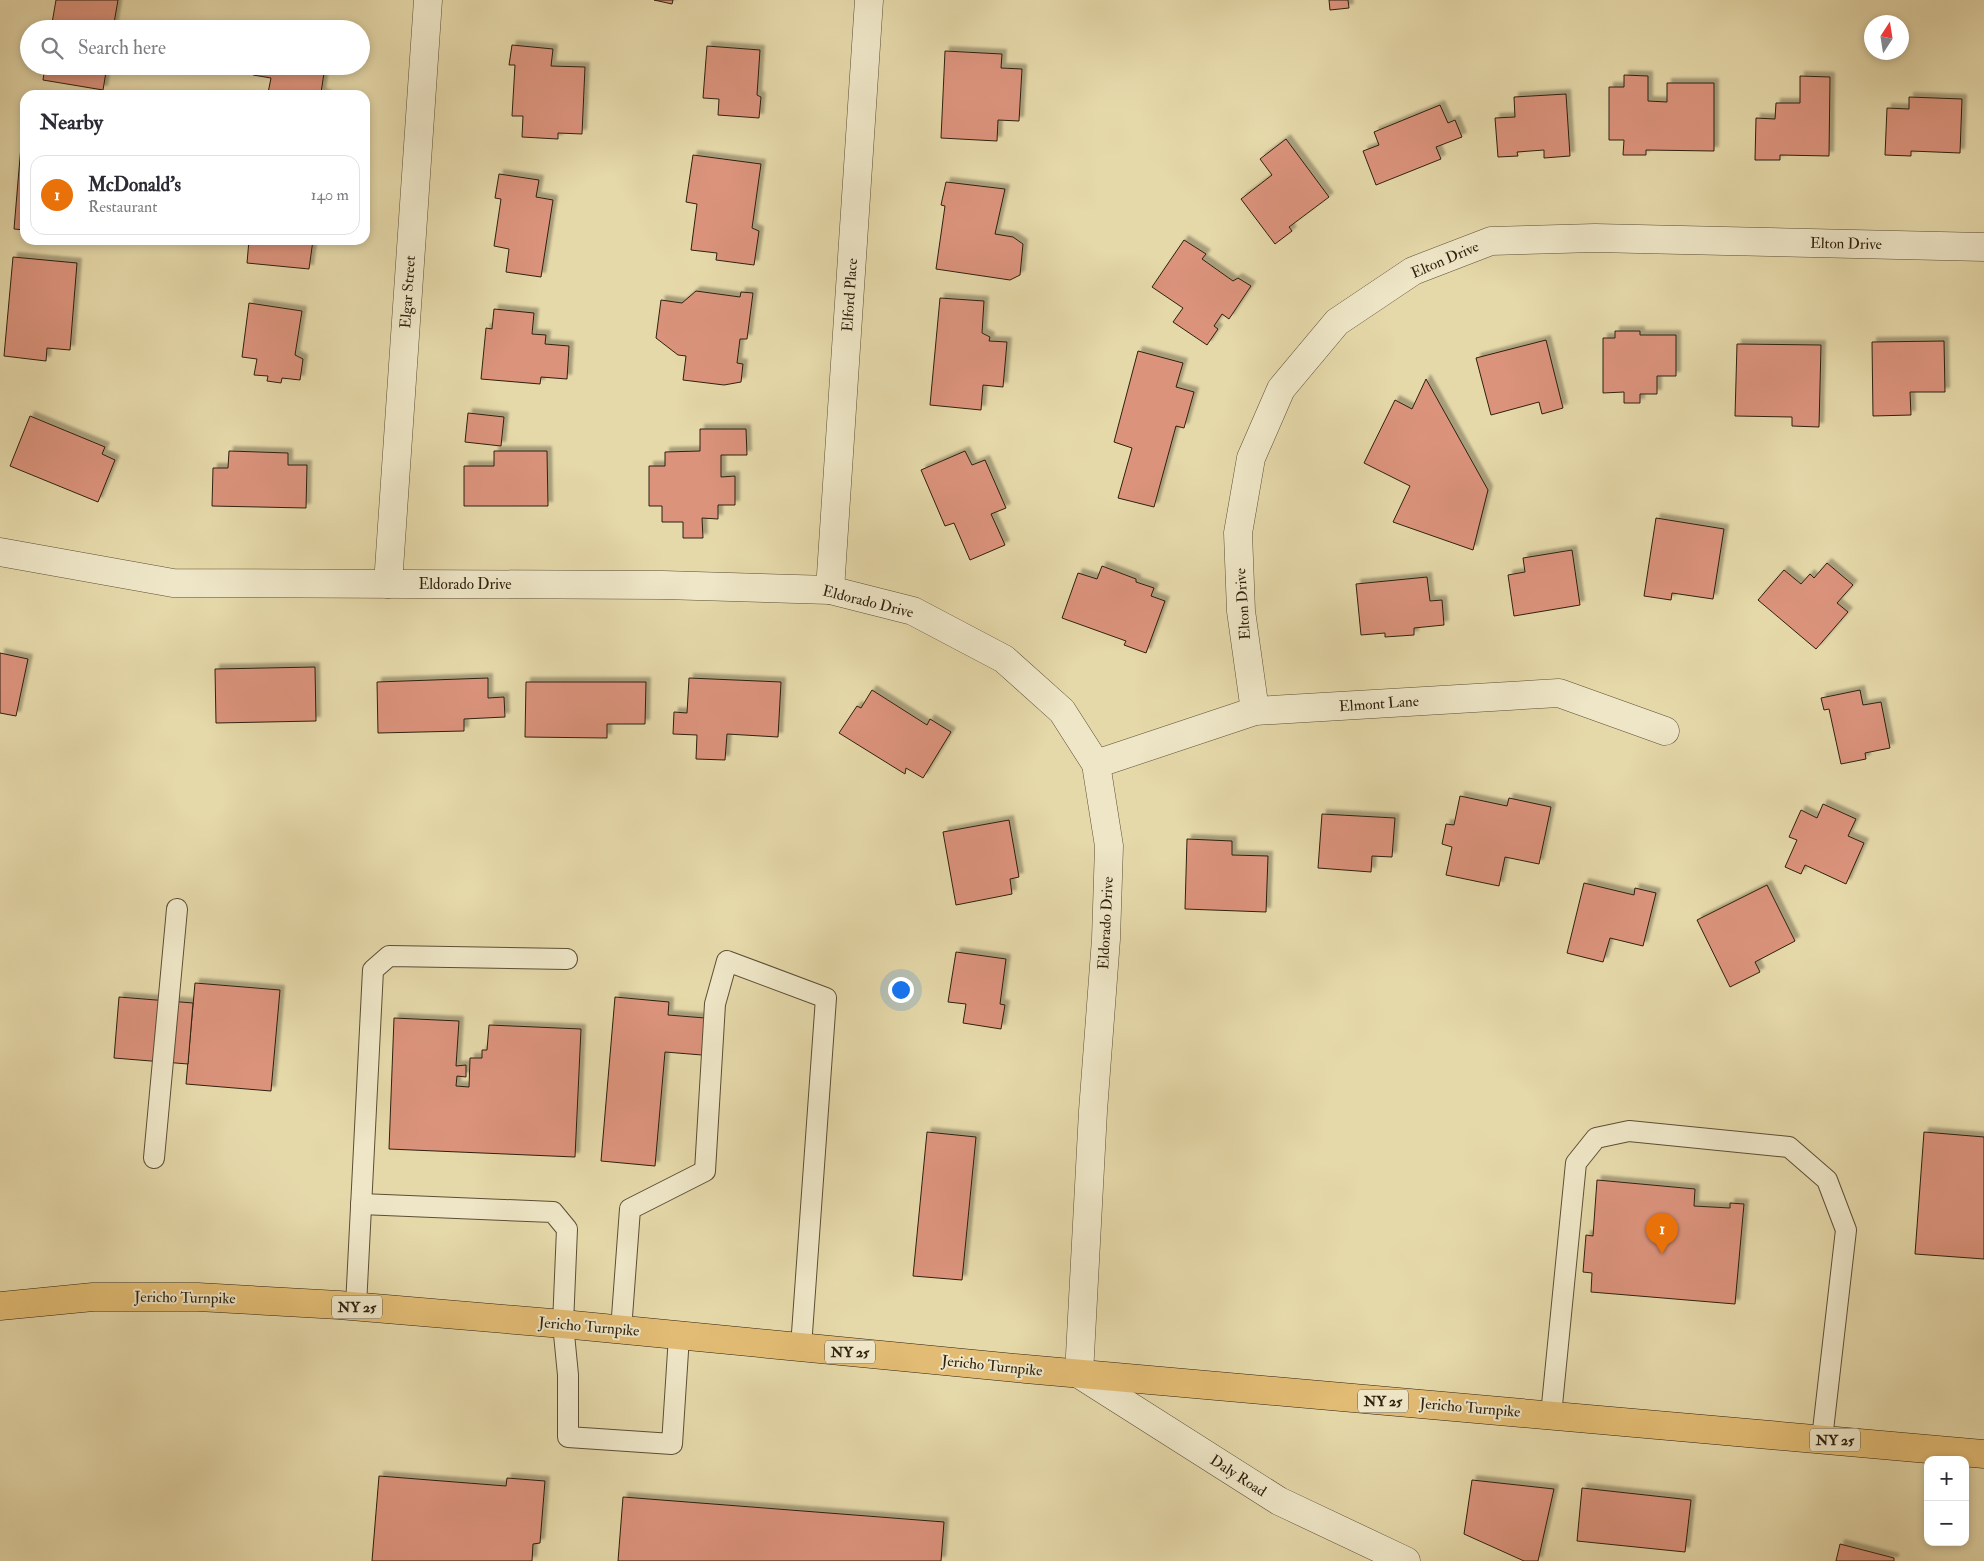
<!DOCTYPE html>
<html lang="en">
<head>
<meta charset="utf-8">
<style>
  :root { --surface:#fff; --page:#f2f2f3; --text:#2b2b33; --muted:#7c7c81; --line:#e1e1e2; --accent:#8f2418 }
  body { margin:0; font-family:"IM FELL Double Pica",serif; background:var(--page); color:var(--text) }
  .controls { position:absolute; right:15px; bottom:15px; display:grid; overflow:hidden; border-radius:10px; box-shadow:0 2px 8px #0003 }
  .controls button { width:45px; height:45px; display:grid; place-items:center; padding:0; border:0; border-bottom:1px solid var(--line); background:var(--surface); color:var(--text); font:25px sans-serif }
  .compass { position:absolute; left:1864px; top:15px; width:45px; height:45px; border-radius:50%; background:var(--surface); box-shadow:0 2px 8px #0003; rotate:12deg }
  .you { position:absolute; left:900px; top:989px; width:18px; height:18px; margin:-12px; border:4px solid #fff; border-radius:50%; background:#1a73e8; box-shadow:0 0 0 8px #1a73e833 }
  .badge { display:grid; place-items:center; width:32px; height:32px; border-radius:50%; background:var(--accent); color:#fff; font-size:16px; font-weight:700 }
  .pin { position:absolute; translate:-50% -41px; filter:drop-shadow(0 1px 2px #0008) }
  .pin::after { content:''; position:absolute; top:26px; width:18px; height:15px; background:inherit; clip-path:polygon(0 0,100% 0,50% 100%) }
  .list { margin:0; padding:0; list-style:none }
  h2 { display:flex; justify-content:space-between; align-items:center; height:65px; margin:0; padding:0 20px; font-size:21px }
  h2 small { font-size:16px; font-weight:400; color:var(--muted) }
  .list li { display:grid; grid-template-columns:32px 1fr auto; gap:15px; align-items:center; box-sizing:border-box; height:80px; margin:0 10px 10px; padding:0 10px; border:1px solid var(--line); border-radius:15px }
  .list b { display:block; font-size:19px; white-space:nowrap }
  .list p { margin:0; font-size:16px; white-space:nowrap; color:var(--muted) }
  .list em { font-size:16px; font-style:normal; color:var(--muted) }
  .icon { flex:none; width:28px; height:28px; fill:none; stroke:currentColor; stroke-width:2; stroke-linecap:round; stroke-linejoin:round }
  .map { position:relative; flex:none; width:1984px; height:1561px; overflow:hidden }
  .search { position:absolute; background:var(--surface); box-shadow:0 2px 8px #0003; left:20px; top:20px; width:350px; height:55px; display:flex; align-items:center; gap:12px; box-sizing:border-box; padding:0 18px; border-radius:28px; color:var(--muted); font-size:19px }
  .panel { position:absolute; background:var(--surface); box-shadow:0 2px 8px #0003; left:20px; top:90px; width:350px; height:155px; border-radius:15px }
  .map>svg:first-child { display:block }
  .building { fill:#db937b; stroke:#2f200e; filter:url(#shadow) }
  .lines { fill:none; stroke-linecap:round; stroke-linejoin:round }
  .service-casing { stroke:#5c4e35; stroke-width:22 }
  .minor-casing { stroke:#5c4e35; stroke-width:29 }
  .tertiary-casing { stroke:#5c4e35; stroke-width:29 }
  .primary-casing { stroke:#2f200e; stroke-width:29 }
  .service { stroke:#eee6c7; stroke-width:20 }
  .minor { stroke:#eee6c7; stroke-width:28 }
  .tertiary { stroke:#eee6c7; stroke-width:28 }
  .primary { stroke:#e2bc74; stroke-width:28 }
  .labels { text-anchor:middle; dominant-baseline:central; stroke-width:4; stroke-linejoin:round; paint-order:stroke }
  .shield { fill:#eee6c7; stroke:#685b46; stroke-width:1 }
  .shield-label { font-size:14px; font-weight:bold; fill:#2f200e }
  .street-label { font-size:15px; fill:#2f200e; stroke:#eee6c7 }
</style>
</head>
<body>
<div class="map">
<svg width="1984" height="1561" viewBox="0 0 1984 1561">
  <defs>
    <filter id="shadow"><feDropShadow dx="4.5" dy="-4.5" stdDeviation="1" flood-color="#0004"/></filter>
  </defs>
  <rect width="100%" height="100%" fill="#e5d8a9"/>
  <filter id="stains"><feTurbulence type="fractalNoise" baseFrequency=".004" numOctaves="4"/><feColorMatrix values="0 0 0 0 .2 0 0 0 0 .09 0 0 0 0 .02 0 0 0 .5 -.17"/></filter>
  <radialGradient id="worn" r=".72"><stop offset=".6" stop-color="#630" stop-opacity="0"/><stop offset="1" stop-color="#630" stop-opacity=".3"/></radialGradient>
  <g class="building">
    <polygon points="56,0 118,0 113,29 51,29"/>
    <polygon points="654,0 673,0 672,4"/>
    <polygon points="1329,0 1348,0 1349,8 1330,10"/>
    <polygon points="512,45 553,49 551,66 585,67 582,134 558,133 558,139 522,137 523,116 512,116 515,65 509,65"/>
    <polygon points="707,46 760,50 757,95 761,97 759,118 718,115 719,99 703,98"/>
    <polygon points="945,51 1002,54 1001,68 1022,69 1019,121 998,120 997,141 941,138"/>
    <polygon points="45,66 107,66 103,90 43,80"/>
    <polygon points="254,66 325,66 321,93 327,95 275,95 276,93 268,93 271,78 253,75"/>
    <polygon points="1624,75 1648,76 1648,101 1667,102 1667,83 1714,83 1714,151 1646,150 1646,155 1623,155 1624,140 1609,140 1609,87 1624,87"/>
    <polygon points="1800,76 1830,77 1829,156 1780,155 1780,160 1755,160 1756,118 1775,119 1776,103 1800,103"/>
    <polygon points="1566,94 1570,156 1544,158 1544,150 1517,152 1518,156 1498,157 1495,118 1515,117 1514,97"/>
    <polygon points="1909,97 1962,99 1960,153 1911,151 1911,156 1885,155 1887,108 1909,109"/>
    <polygon points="1440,105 1448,123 1455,120 1462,137 1436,147 1441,159 1376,185 1363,151 1379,145 1374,132"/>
    <polygon points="22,134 25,134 25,230 14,229"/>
    <polygon points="1286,139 1329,197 1289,227 1292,231 1275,244 1241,199 1272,175 1260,159"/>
    <polygon points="693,155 761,164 752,228 759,231 754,265 716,260 717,253 691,250 697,204 686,202"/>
    <polygon points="499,174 539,180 536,197 553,200 541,277 506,272 509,249 494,246 501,199 495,198"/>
    <polygon points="946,182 1005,189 995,234 1013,237 1023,244 1020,275 1010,280 936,269 945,206 941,205"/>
    <polygon points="249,240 313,240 309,269 247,263"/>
    <polygon points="1184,240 1206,254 1202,259 1233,281 1238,278 1251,286 1229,319 1222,314 1214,326 1218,329 1207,345 1173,322 1183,308 1152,287"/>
    <polygon points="13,257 77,263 70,350 47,348 46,361 4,356"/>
    <polygon points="696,291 740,297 741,292 753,293 747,339 740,339 737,363 743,364 741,382 724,385 683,380 686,356 678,355 656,338 661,300 682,303"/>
    <polygon points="940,298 984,301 982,333 990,337 989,341 1007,342 1003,387 983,385 981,410 930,405"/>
    <polygon points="249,303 302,311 295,355 303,359 300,380 282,378 281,383 267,381 268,376 254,375 257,359 242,357"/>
    <polygon points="494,309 534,313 532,334 546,335 545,344 569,346 567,379 541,377 540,384 481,379 486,328 492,329"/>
    <polygon points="1615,331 1640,331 1640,335 1676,335 1676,376 1657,376 1657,394 1640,394 1640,403 1624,403 1624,392 1603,393 1603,338 1615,338"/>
    <polygon points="1546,340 1563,408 1542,414 1539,402 1491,415 1476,358"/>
    <polygon points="1944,341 1945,392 1910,392 1911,415 1873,416 1872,342"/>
    <polygon points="1737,344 1821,345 1819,427 1792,426 1792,417 1735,416"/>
    <polygon points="1138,351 1183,363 1176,387 1194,392 1184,428 1176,426 1154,507 1118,498 1132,448 1114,442"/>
    <polygon points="1426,379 1488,490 1473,550 1393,522 1410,486 1364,463 1395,400 1412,409"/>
    <polygon points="468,413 504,417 501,446 465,442"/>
    <polygon points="30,416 105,447 102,454 115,460 98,502 10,466"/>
    <polygon points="700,429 746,429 747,455 721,455 721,477 735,476 735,505 718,505 718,519 702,518 703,538 683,538 683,522 662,522 662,506 649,506 649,466 665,466 665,452 700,451"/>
    <polygon points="229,451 288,453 288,465 307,465 306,508 212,506 213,468 228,468"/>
    <polygon points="494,451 547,451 548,506 464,506 464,466 494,466"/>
    <polygon points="965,451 972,465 985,460 1006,508 991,514 1005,545 970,560 954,523 945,526 921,470"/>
    <polygon points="1656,518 1724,529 1713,599 1672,593 1671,600 1644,596"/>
    <polygon points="1572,550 1580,605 1514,616 1508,575 1525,572 1523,558"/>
    <polygon points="1827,563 1853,585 1837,603 1848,612 1816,649 1758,600 1784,570 1801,584 1810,574 1814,578"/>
    <polygon points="1102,566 1136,579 1136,582 1154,588 1151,596 1165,601 1146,653 1124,645 1126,641 1062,618 1078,573 1097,579"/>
    <polygon points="1427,577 1430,601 1442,600 1444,625 1414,628 1414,635 1385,637 1385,633 1361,635 1356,584"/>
    <polygon points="0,653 28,659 16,716 0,713"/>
    <polygon points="315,667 316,721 216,723 215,669"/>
    <polygon points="488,678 488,698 504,697 505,717 464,719 464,731 378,733 377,682"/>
    <polygon points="689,678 781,682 778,737 727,734 725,760 696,759 697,735 673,734 674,712 687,713"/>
    <polygon points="526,682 646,682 645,724 607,724 607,738 525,737"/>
    <polygon points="872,690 927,725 930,719 951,732 923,778 906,768 905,774 839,733 857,706 861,708"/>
    <polygon points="1860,690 1863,705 1881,702 1890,748 1865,753 1866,759 1841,764 1829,709 1824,710 1821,698"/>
    <polygon points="1460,796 1507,806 1509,798 1551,807 1539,864 1505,857 1499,886 1446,875 1452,847 1442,844 1446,824 1454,825"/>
    <polygon points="1823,804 1856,819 1848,836 1864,843 1846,884 1805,865 1801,874 1785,867 1797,840 1789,837 1801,810 1817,818"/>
    <polygon points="1322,814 1395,818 1392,857 1372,856 1371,872 1318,868"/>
    <polygon points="1009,820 1019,877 1010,879 1012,894 956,905 943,832"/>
    <polygon points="1187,839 1232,841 1232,855 1268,856 1266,912 1185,909"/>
    <polygon points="1584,883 1634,895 1635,888 1656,893 1643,946 1610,938 1603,962 1567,953"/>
    <polygon points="1767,885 1795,941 1755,962 1760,972 1730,987 1697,920"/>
    <polygon points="956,952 1006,959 1000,1004 1005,1005 1001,1029 963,1023 966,1004 948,1002"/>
    <polygon points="195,983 280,990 271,1091 186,1084"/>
    <polygon points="119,997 193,1003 188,1064 114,1058"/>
    <polygon points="615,997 669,1002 668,1015 705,1018 702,1055 665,1052 655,1166 601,1161"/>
    <polygon points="394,1018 459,1021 456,1066 466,1065 466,1077 457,1076 456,1086 469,1087 470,1058 482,1058 482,1050 487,1050 489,1025 581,1029 575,1157 389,1149"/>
    <polygon points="927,1132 976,1137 962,1280 913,1276"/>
    <polygon points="1924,1132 1984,1137 1984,1259 1915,1254"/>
    <polygon points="1597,1180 1695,1189 1694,1206 1730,1208 1730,1203 1744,1204 1735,1304 1591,1292 1592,1273 1583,1272 1586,1235 1593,1236"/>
    <polygon points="379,1476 506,1486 507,1478 545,1481 540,1543 533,1544 532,1561 372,1561"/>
    <polygon points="1472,1480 1554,1489 1538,1561 1524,1561 1464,1534"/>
    <polygon points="1582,1488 1691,1500 1685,1552 1577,1541"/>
    <polygon points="623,1497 944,1522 941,1561 618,1561"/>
    <polygon points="1840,1544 1894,1558 1894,1561 1836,1561"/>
  </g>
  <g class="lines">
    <g class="service-casing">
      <g id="service">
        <polyline points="154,1158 177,909"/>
        <polyline points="361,1204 553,1212 567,1229 563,1324 568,1375 568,1437 672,1444 679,1336"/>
        <polyline points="356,1306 373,970 389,956 567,959"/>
        <polyline points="621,1330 630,1209 705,1171 715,1004 727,961 826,998 801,1347"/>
        <polyline points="1551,1415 1576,1163 1596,1138 1629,1131 1789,1147 1827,1180 1846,1230 1822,1439"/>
      </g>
    </g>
    <g class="minor-casing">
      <g id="minor">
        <polyline points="0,552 173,583 663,585 830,590 913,611 1004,659 1062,711 1096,764 1109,846 1106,939 1093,1111 1079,1374"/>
        <polyline points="388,584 428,0"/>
        <polyline points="830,590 869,0"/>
        <polyline points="1255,711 1241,611 1238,533 1251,458 1281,389 1337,322 1413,271 1491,241 1595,238 1984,247"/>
        <polyline points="1096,764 1255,711 1559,693 1665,731"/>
      </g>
    </g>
    <g class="tertiary-casing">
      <polyline id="tertiary" points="1079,1374 1279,1501 1406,1561"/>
    </g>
    <g class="primary-casing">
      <polyline id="primary" points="0,1306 93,1297 198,1297 339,1305 563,1324 1026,1369 1984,1454"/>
    </g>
    <use href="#service" class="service"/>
    <use href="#minor" class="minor"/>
    <use href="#tertiary" class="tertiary"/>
    <use href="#primary" class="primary"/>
  </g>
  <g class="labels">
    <g class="shield">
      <rect x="332" y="1295.5" width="50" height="23" rx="4"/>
      <rect x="825" y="1340.5" width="50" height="23" rx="4"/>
      <rect x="1358" y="1389.5" width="50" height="23" rx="4"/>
      <rect x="1810" y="1428.5" width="50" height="23" rx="4"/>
    </g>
    <g class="shield-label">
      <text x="357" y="1307">NY 25</text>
      <text x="850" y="1352">NY 25</text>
      <text x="1383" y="1401">NY 25</text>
      <text x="1835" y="1440">NY 25</text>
    </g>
    <g class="street-label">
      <text transform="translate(1846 244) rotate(1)">Elton Drive</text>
      <text transform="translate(1445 260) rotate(-23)">Elton Drive</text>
      <text transform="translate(408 292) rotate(-86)">Elgar Street</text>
      <text transform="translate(850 295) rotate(-86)">Elford Place</text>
      <text x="465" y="584">Eldorado Drive</text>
      <text transform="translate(868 602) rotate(14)">Eldorado Drive</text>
      <text transform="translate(1243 604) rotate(-94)">Elton Drive</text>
      <text transform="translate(1379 704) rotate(-4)">Elmont Lane</text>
      <text transform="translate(1106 923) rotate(-87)">Eldorado Drive</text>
      <text transform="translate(185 1298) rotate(1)">Jericho Turnpike</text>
      <text transform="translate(589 1327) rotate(5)">Jericho Turnpike</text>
      <text transform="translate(992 1366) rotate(6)">Jericho Turnpike</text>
      <text transform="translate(1470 1408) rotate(5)">Jericho Turnpike</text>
      <text transform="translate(1238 1476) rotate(33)">Daly Road</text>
    </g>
  </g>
  <rect width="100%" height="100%" filter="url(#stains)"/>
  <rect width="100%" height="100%" fill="url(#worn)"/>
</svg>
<div class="controls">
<button>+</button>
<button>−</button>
</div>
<svg class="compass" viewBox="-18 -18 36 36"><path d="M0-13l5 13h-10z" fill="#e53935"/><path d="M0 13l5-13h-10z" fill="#7c7c81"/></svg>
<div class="you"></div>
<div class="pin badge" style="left:1662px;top:1254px;background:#e8710a">1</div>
<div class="search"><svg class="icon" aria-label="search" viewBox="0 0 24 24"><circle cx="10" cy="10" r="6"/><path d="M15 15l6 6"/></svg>Search here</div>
<section class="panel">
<h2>Nearby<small></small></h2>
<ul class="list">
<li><span class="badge" style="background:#e8710a">1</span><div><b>McDonald's</b><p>Restaurant</p></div><em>140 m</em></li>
</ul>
</section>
</div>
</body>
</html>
